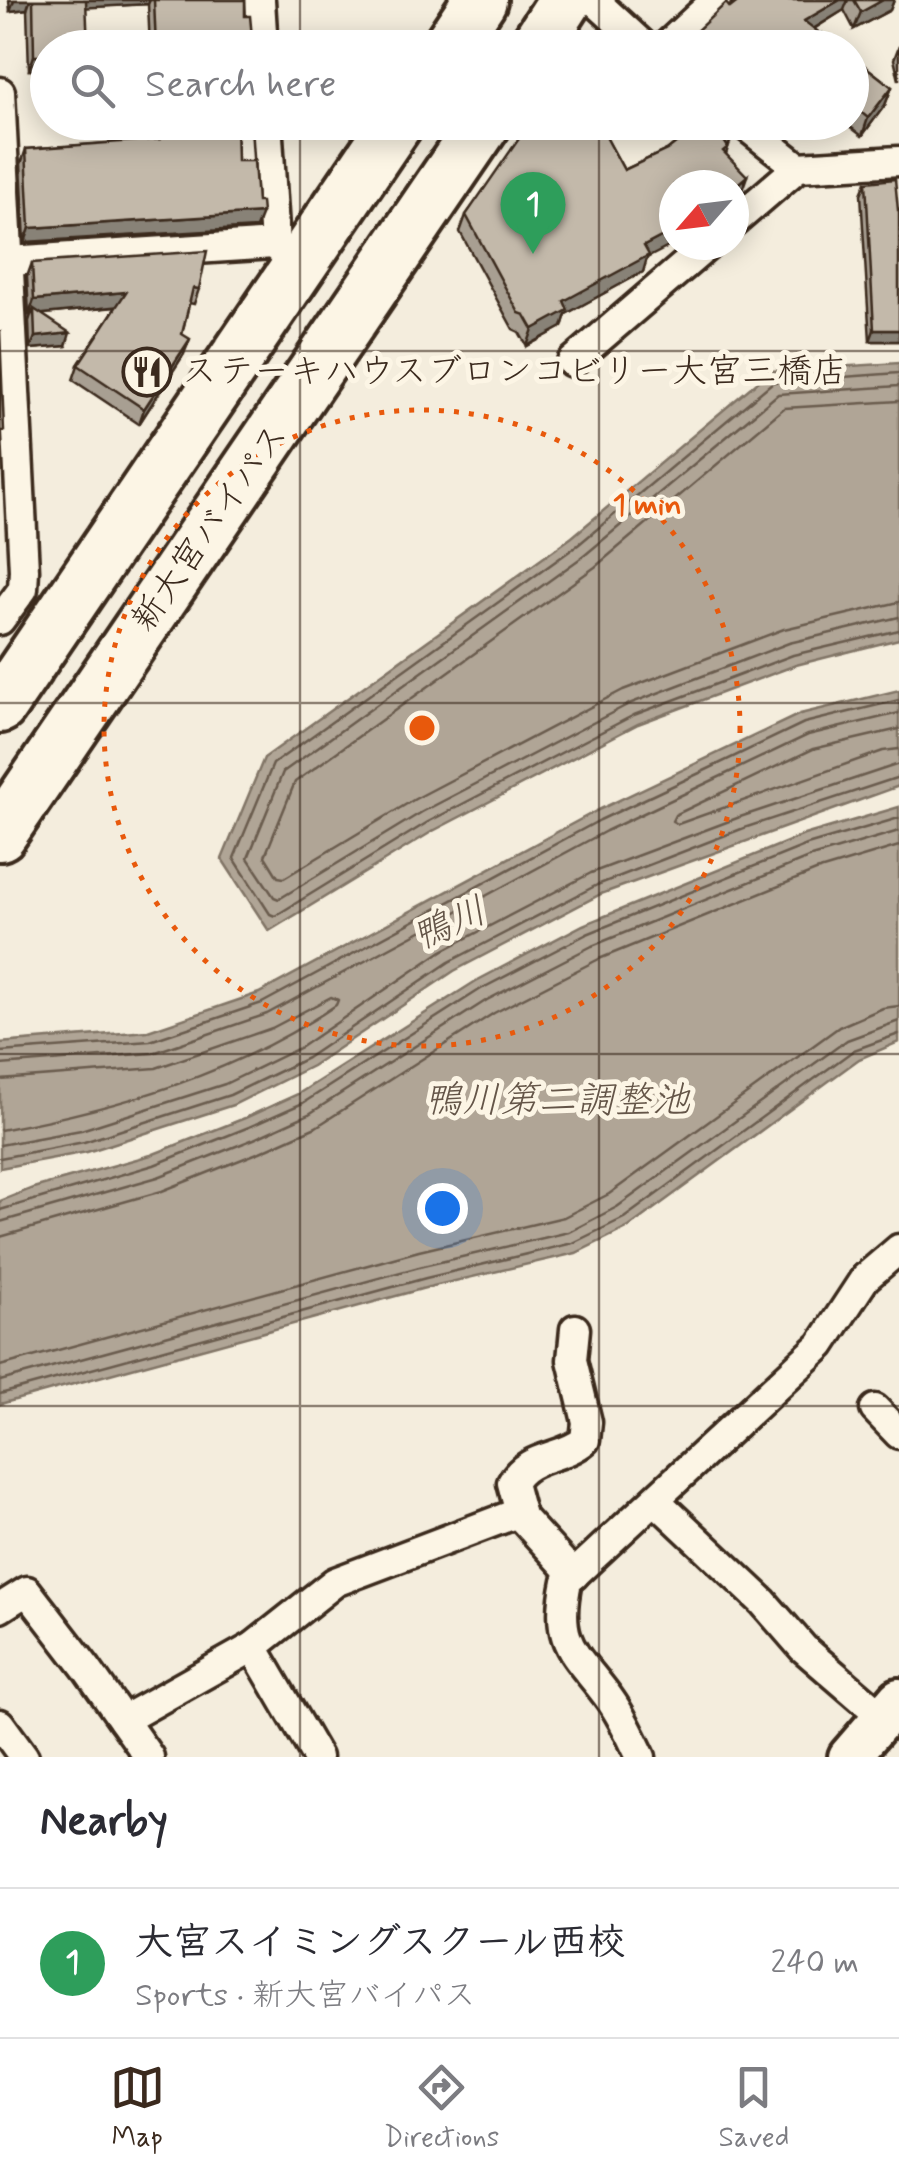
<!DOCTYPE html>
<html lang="en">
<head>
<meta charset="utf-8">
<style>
  :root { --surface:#fff; --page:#f2f2f3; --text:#2b2b33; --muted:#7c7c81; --line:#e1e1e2; --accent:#3b2a1e }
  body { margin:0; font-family:Mynerve,"Klee One",sans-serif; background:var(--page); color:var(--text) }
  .compass { position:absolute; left:659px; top:170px; width:90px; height:90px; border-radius:50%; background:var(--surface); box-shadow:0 5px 25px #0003; rotate:242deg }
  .you { position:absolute; left:442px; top:1208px; width:35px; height:35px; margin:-25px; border:8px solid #fff; border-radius:50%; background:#1a73e8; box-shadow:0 0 0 15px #1a73e833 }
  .badge { display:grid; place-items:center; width:65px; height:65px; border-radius:50%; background:var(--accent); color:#fff; font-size:32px; font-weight:700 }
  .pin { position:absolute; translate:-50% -82px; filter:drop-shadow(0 2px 5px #0008) }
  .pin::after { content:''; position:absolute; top:52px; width:35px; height:30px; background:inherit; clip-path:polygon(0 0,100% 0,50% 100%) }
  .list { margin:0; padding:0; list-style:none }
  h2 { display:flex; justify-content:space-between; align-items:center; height:130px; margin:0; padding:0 40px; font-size:42px }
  h2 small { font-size:32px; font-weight:400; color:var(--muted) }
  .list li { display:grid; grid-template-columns:65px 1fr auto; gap:30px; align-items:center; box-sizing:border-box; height:150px; padding:0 40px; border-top:2px solid var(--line) }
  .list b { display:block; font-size:38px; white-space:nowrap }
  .list p { margin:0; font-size:32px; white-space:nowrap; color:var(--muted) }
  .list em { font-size:32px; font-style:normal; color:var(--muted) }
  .icon { flex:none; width:55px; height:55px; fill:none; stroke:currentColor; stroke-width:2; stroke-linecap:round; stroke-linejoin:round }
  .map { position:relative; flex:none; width:899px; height:1757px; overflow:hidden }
  .search { position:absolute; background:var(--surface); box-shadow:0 5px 25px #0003; left:30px; right:30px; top:30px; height:110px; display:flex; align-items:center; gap:25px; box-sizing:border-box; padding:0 35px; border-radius:55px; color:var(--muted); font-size:38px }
  .sheet { height:280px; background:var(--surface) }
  nav { display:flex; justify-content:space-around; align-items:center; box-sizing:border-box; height:140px; border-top:2px solid var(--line); background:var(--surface); font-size:28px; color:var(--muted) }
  nav a { display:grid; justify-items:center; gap:5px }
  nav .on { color:var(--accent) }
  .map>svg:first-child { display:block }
  .water { fill:#b0a596; stroke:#817466; stroke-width:2.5 }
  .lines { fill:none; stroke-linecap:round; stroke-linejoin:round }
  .shore { stroke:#6a5b4e; stroke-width:2.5 }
  .street-casing { stroke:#3b2a1e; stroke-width:35 }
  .secondary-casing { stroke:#3b2a1e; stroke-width:48 }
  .highway-casing { stroke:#3b2a1e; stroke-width:60 }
  .street { stroke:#fcf5e5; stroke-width:28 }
  .secondary { stroke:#fcf5e5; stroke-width:40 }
  .highway { stroke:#fcf5e5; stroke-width:52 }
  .wall { fill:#a89f92; stroke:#3b2a1e; stroke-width:2.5 }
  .shaded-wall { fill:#888277; stroke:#3b2a1e; stroke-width:2.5 }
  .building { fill:#c3b9aa; stroke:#3b2a1e; stroke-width:2.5 }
  .grid { fill:none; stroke:#3b2a1e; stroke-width:2.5; stroke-opacity:0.55 }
  .ring { fill:none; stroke:#e8590c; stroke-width:5; stroke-dasharray:5 10 }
  .labels { text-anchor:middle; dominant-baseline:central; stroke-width:10; stroke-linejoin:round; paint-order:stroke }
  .poi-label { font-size:35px; fill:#3b2a1e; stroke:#fcf5e5; text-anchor:start }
  .street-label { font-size:35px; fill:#3b2a1e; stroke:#fcf5e5 }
  .water-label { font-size:38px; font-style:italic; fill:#645548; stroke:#fcf5e5 }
  .centre { fill:#e8590c; stroke:#fcf5e5; stroke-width:5 }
  .ring-label { font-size:30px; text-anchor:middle; font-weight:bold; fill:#e8590c; stroke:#fcf5e5; stroke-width:10; stroke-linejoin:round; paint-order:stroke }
</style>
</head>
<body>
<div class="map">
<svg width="899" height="1757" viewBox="0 0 899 1757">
  <rect width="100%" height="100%" fill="#f4eddd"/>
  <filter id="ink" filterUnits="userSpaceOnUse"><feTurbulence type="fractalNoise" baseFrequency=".01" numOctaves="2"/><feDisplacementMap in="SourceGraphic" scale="20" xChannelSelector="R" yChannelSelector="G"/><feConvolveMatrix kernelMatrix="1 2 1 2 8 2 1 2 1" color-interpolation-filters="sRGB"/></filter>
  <g filter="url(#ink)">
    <g class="water">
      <polygon points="899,363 899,639 796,665 638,724 433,831 269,931 222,859 264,758 572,537 770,371"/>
      <polygon points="899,690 899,786 601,894 454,971 312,1066 233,1105 87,1152 0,1168 0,1043 148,1031 259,993 596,811 800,714"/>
      <polygon points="899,807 899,1042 859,1059 629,1227 576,1253 429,1287 0,1404 0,1201 33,1188 151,1155 245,1118 298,1094 476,981 583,925 804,835"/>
    </g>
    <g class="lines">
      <g class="shore">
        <polyline points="899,373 773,382 578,545 273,764 234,858 270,914 275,916 428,822 634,715 793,655 899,630"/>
        <polyline points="899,386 778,394 585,555 283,772 248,858 274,897 279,899 422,812 629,704 789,643 899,617"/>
        <polyline points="899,401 784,408 595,567 295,782 265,856 278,877 284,878 415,799 623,690 784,629 899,602"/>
        <polyline points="899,729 813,749 675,815 672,821 678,824 883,751 899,749"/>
        <polyline points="0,1052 150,1041 262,1003 600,820 706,770 804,723 899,700"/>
        <polyline points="0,1065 153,1053 267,1014 606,831 711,781 808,735 899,713"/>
        <path d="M0 1080 156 1068 272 1028 331 997 338 1000 336 1005C236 1074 118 1108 0 1130"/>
        <polyline points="0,1145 81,1130 225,1084 301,1047 442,951 591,873 740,817 899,764"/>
        <polyline points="0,1158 84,1142 230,1095 307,1058 449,962 597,885 744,828 899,777"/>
        <polyline points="0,1210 154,1165 249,1127 303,1103 481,989 587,934 807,845 899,818"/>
        <polyline points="0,1222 158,1177 254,1139 309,1114 487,1000 592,946 811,857 899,831"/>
        <polyline points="0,1237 162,1191 260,1152 316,1127 494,1013 599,959 816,871 899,846"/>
        <polyline points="0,1366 419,1251 564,1217 609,1194 839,1027 883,1008 899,1006"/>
        <polyline points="0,1381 423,1266 569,1232 617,1207 847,1040 899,1021"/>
        <polyline points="0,1394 426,1278 573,1243 624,1218 854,1050 899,1034"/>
      </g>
      <g class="street-casing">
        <g id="street">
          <polyline points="260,0 263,48"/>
          <polyline points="597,3 646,48"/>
          <polyline points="664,48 716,0"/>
          <polyline points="0,92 24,570 23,589 0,620"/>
          <polyline points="267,122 275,244 286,256"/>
          <polyline points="741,122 798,167"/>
          <polyline points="734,222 798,167 899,161"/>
          <polyline points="9,261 275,244"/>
          <polyline points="572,362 708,245"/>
          <polyline points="875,1409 899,1434"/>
          <polyline points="655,1500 763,1602 803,1648 883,1717"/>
          <path d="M574 1575 521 1517 512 1483C527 1454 562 1460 585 1440L587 1422 572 1360 575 1329"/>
          <polyline points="0,1608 27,1591 87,1669 149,1757"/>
          <polyline points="253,1647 317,1757"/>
          <polyline points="123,1720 253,1647 335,1582 520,1512"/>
          <polyline points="0,1724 24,1757"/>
          <path d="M641 1757C632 1739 623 1718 611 1701 577 1653 553 1647 567 1581L821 1345 865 1278 899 1249"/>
        </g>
      </g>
      <g class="secondary-casing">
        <polyline id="secondary" points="849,1757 899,1699"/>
      </g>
      <g class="highway-casing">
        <g id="highway">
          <polyline points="448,48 480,0"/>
          <polyline points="535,48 566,0"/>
          <polyline points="0,706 397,122"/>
          <polyline points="0,834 485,122"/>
        </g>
      </g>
      <use href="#street" class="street"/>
      <use href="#secondary" class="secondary"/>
      <use href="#highway" class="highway"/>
    </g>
    <g class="wall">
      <polygon points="9,0 245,0 245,16 253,48 150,48 148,4 86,7 48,48 48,83 42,83 41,70 29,70 27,9 10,11"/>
      <polygon points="740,0 894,0 890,10 854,29 844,10 814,29 821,34 816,48 686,48 690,37"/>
      <polygon points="899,46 899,80 894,59"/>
      <polygon points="852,56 892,87 885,105 862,136 844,122 852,122"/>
      <polygon points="153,122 252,122 250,129 236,129 237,161 256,228 25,242 21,164 26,149 154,140"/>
      <polygon points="535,122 613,122 602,130 624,170 667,150 679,140 663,122 731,122 729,145 726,154 741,193 734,199 734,185 647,258 643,272 566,314 562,327 527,346 519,332 513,329 460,232 466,215"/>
      <polygon points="866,182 899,210 899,341 870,341 861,194"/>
      <polygon points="32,263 199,289 194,304 189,303 182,334 184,354 139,424 73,380 78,365 116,307 41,314 66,346 30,349 29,321 31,315 29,315 27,277"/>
    </g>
    <g class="shaded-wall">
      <polygon points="14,0 30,0 27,9 10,11"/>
      <polygon points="83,0 150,0 148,4 80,8"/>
      <polygon points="840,0 848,0 844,10 798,38 804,21"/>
      <polygon points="883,0 894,0 890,10 854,29 861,12"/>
      <polygon points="821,34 816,48 796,48"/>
      <polygon points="34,56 47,56 41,70 29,70"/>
      <polygon points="48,68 48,83 42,83"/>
      <polygon points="892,87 885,105 862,136 868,118"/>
      <polygon points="233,122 252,122 250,129 230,130"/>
      <polygon points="596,122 613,122 591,137"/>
      <polygon points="735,128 729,145 716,155 722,138"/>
      <polygon points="747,176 741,193 734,199 734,187"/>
      <polygon points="262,213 256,228 25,242 30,228"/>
      <polygon points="674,230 674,244 647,258 643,272 566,314 562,327 527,346 533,329 564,301 644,246"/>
      <polygon points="126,292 121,306 34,315 34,309 31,315 29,315 34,300"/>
      <polygon points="874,330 899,330 899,341 870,341"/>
      <polygon points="70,333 66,346 30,349 35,337"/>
      <polygon points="190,339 184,354 139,424 144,409"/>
    </g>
    <g class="building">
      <polygon points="33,0 86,0 88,48 48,48 47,68 47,56 34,56"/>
      <polygon points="154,0 245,0 245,16 250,16 253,48 156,48"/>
      <polygon points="740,0 840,0 804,21 821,34 796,48 774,48 771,45 767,48 698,48 690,37 726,3 730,8"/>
      <polygon points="854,0 883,0 861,12"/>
      <polygon points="852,56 892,87 868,118 852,105"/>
      <polygon points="159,122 236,122 237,161 254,161 257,202 261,202 262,213 30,228 26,149 160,139"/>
      <polygon points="535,122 598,122 624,170 667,150 691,131 684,122 731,122 735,128 722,138 728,147 723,151 747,176 734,187 734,185 674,185 674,230 644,246 649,255 564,301 568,310 533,329 525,315 519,313 466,215 527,127"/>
      <polygon points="895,179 898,210 899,210 899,330 874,330 866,182"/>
      <polygon points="207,251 199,289 193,288 182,334 190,339 144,409 78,365 126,292 34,300 32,263"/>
      <polygon points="34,309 70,333 35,337"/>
      <polygon points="0,330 4,431 0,431"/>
    </g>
  </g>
  <path class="grid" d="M300 0V48M599 0V48M300 122V1757M599 122V1757M0 351H899M0 703H899M0 1054H899M0 1406H899"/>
  <circle class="ring" cx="422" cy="728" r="318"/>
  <defs>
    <g id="restaurant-ring" transform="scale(2.5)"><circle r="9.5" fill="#fcf5e5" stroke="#3b2a1e" stroke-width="1.5"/><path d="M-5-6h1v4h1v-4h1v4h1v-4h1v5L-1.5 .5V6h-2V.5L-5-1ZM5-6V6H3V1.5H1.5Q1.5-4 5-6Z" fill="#3b2a1e"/></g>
  </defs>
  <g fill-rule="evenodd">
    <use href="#restaurant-ring" x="147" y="372"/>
  </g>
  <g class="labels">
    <g class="poi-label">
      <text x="182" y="372">ステーキハウスブロンコビリー大宮三橋店</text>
    </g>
    <g class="street-label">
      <text transform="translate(210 528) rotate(-55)">新大宮バイパス</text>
    </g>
    <g class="water-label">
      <text transform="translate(450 925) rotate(-24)">鴨川</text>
      <text x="557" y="1101">鴨川第二調整池</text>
    </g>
  </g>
  <circle cx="422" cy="728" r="15" class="centre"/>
  <g class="ring-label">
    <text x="647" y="514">1 min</text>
  </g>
</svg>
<svg class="compass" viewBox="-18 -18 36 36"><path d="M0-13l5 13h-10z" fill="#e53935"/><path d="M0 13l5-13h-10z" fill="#7c7c81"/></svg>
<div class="you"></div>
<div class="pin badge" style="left:533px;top:254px;background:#2e9e5b">1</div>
<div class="search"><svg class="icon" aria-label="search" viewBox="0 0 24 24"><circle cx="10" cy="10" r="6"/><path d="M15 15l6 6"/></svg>Search here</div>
</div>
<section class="sheet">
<h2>Nearby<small></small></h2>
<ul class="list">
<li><span class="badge" style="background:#2e9e5b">1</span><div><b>大宮スイミングスクール西校</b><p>Sports · 新大宮バイパス</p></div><em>240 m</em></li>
</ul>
</section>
<nav>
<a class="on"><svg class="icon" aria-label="map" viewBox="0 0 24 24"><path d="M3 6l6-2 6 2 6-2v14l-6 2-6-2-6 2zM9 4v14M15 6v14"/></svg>Map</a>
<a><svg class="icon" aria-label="directions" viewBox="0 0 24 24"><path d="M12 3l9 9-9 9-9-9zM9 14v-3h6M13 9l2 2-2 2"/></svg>Directions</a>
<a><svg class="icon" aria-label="saved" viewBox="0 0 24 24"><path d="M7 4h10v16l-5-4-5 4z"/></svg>Saved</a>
</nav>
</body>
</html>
